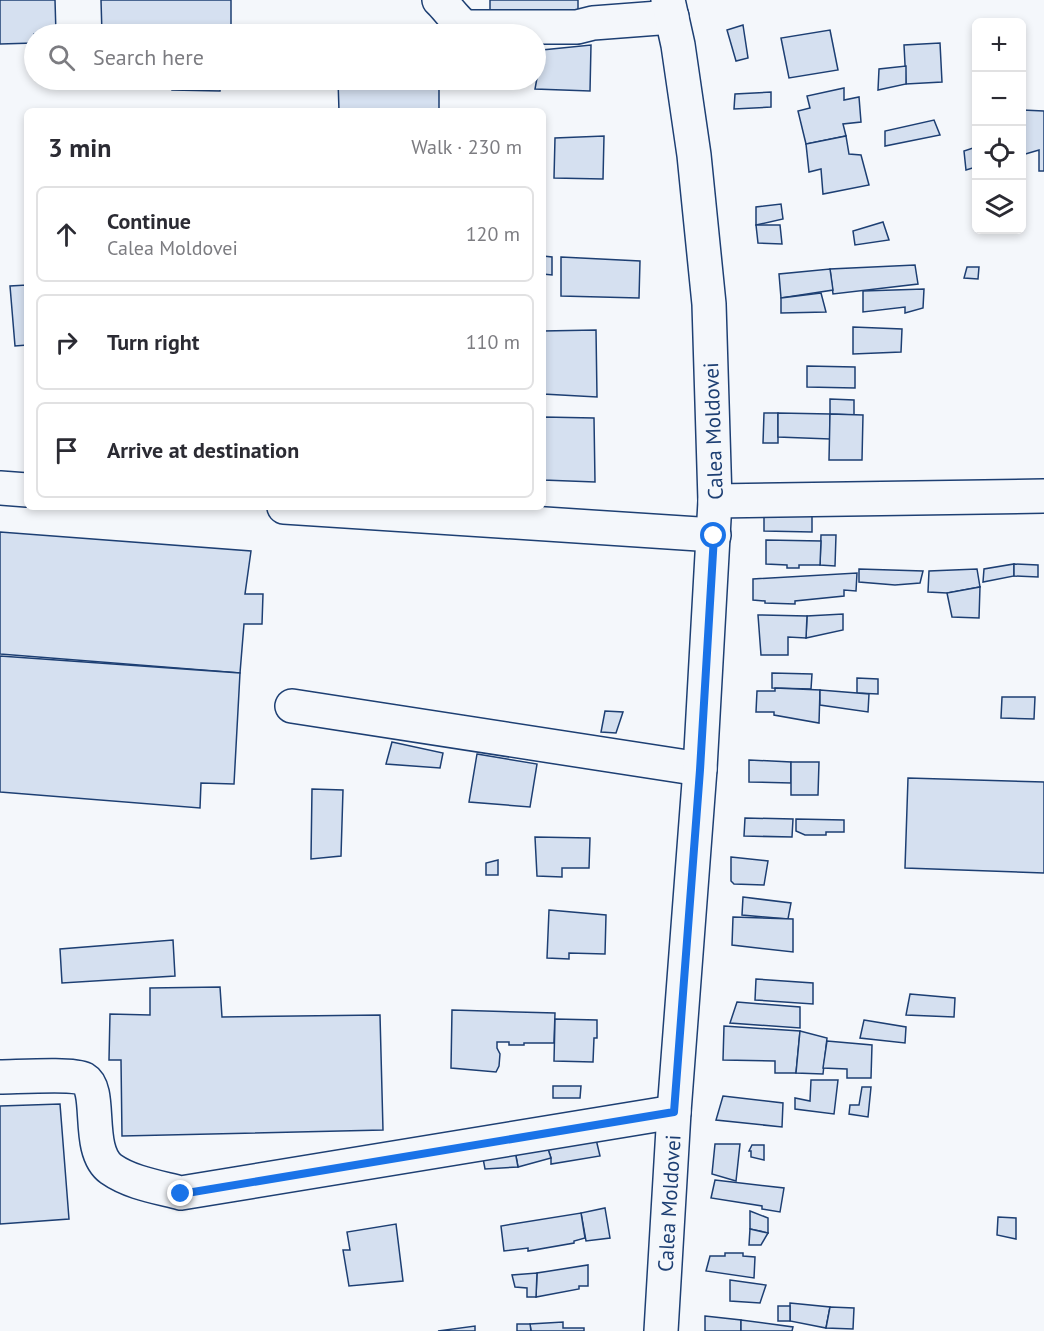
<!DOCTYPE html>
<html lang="en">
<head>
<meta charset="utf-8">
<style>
  :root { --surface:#fff; --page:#f7f7f7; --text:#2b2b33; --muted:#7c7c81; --line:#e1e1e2 }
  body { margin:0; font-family:"PT Sans",sans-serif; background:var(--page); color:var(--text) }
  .controls { position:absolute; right:18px; top:18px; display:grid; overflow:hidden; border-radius:9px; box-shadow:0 3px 9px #0003 }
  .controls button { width:54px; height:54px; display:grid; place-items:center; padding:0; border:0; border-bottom:2px solid var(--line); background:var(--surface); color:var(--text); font:30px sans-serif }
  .stop { position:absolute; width:18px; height:18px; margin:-14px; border:4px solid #1a73e8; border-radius:50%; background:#fff }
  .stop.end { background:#1a73e8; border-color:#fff; box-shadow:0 2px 6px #0008 }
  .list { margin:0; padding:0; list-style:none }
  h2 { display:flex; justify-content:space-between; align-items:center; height:78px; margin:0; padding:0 24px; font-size:26px }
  h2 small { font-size:20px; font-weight:400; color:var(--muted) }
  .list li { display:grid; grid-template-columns:39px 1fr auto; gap:18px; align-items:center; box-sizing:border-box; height:96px; margin:0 12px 12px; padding:0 12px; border:2px solid var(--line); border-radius:9px }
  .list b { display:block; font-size:22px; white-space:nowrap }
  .list p { margin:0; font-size:20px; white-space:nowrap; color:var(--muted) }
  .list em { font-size:20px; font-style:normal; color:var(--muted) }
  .icon { flex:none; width:33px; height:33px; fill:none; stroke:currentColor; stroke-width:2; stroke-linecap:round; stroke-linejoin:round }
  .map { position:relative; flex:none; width:1044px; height:1331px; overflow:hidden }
  .search { position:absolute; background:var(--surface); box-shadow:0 3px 9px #0003; left:24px; top:24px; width:522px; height:66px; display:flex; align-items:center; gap:15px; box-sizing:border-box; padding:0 21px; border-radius:33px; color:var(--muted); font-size:22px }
  .panel { position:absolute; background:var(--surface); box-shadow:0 3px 9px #0003; left:24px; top:108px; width:522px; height:402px; border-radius:9px }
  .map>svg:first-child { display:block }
  .building { fill:#d5e0f0; stroke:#1d3f73; stroke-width:1.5 }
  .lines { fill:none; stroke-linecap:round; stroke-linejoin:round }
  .minor-casing { stroke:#1d3f73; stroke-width:36 }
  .major-casing { stroke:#1d3f73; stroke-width:36 }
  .minor { stroke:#f4f7fb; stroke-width:33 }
  .major { stroke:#f4f7fb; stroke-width:33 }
  .route { stroke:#1a73e8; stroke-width:8 }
  .labels { text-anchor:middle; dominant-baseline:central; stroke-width:4.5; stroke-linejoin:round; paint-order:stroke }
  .street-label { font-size:21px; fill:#1d3f73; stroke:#f4f7fb }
</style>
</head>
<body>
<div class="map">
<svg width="1044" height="1331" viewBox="0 0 1044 1331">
  <rect width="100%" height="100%" fill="#f4f7fb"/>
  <g class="building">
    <polygon points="0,0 55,0 56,34 34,34 34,43 0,44"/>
    <polygon points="101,0 231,0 231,34 102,34"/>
    <rect x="490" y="0" width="88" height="18"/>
    <polygon points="743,25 748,58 736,61 727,30"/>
    <polygon points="830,30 838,70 789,78 781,38"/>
    <polygon points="940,43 942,82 906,84 904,45"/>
    <polygon points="591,45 590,91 535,89 542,50"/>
    <polygon points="906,66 906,84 878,90 879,69"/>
    <polygon points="172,80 221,80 220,91 172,90"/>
    <polygon points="236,80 323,80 323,84"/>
    <polygon points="338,80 439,80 439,111 339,111"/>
    <polygon points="844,88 844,100 859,97 861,122 843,124 846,136 806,144 798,111 810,108 807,96"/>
    <polygon points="771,92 771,107 734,109 735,94"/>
    <polygon points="1022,110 1044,111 1044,171 1039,171 1039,150 1022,155"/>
    <polygon points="934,120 940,135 885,146 885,131"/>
    <polygon points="604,136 603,179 554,178 555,138"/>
    <polygon points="846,136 849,154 861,155 869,185 823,194 821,169 809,172 806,144"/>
    <polygon points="976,147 976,167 966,170 964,151"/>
    <polygon points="781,204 783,219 756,225 756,207"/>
    <polygon points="883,222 889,240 855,245 853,231"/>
    <polygon points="756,225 780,225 782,244 758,243"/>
    <polygon points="543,256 552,257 552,275 543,274"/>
    <polygon points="561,257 640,261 639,298 561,296"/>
    <polygon points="915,265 918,284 833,294 830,269"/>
    <polygon points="967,267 979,267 978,279 964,278"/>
    <polygon points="830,269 833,290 781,298 779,274"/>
    <polygon points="27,285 27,345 15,346 10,286"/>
    <polygon points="924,289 923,308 905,313 905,307 863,312 863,291"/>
    <polygon points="821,293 826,312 781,313 781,298"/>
    <polygon points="853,327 902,329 901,352 853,354"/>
    <polygon points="596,330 597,397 543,394 543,331"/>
    <polygon points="807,366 855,367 855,388 807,387"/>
    <polygon points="830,399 854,400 854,415 830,414"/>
    <polygon points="764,413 778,413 778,443 763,443"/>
    <polygon points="778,413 830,414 830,439 778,437"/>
    <polygon points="830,414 863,415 862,460 829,460"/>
    <polygon points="543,417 594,418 595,482 543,480"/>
    <polygon points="764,510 812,511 812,532 764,531"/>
    <polygon points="0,532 251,551 245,594 263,594 262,624 244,624 240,673 0,654"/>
    <polygon points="821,535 836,535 835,566 820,565"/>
    <polygon points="766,540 821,541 820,565 799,565 799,568 787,568 787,565 766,564"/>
    <polygon points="1014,564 1014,576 983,582 984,569"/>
    <polygon points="1014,564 1038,565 1038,577 1014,576"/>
    <polygon points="859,569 923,571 920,583 895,585 859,582"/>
    <polygon points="977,569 980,587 947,593 928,592 929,571"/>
    <polygon points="857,573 856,591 844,590 844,596 795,601 795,604 765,603 765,601 753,600 753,579"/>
    <polygon points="980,587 979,618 952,617 947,593"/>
    <polygon points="843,614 843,630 806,638 807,616"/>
    <polygon points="758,615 807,616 806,638 788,637 788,655 761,655"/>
    <polygon points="0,656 240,673 234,784 201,783 200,808 0,792"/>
    <polygon points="772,673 812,674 811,689 772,688"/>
    <polygon points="857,678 878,679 878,694 857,693"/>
    <polygon points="775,688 820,690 819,723 774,715 774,712 756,712 757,691 775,691"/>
    <polygon points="820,690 869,694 868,712 820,705"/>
    <polygon points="1002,697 1035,697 1034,719 1001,718"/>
    <polygon points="605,711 623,712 616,733 601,732"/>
    <polygon points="392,742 443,753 440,768 386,764"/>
    <polygon points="477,754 537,764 530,807 469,802"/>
    <polygon points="749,760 791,762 791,783 749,782"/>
    <polygon points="791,762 819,762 818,795 791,795"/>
    <polygon points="908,778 1044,782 1044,873 905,868"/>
    <polygon points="312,789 343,790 341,856 311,859"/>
    <polygon points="745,818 793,819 792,837 744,836"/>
    <polygon points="796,819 844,820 844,832 826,832 826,835 805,835 796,831"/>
    <polygon points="535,837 590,838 589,868 562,868 562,877 537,876"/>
    <polygon points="731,857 768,861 764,885 734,884 731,881"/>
    <polygon points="498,860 498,875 486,875 486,863"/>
    <polygon points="743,897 791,903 788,919 742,915"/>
    <polygon points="549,910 606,915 605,954 569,953 569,959 547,958"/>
    <polygon points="733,917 793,919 793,952 732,945"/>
    <polygon points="173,940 175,976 62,983 60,949"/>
    <polygon points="756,979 813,983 813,1004 755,1000"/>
    <polygon points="220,987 222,1017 380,1015 383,1130 122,1136 121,1060 109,1060 110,1014 150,1015 150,988"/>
    <polygon points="910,994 955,998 954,1017 906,1015"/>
    <polygon points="737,1002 800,1007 800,1028 730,1023"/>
    <polygon points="452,1010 555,1013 554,1043 524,1043 524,1045 509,1045 509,1042 497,1042 497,1048 500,1054 499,1066 496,1072 451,1068"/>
    <polygon points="555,1019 597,1020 597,1038 594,1038 593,1062 554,1061"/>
    <polygon points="864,1020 906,1027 905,1043 860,1038"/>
    <polygon points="724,1026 800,1031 796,1073 775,1073 775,1061 723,1060"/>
    <polygon points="800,1031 827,1038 823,1074 796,1073"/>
    <polygon points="827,1041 872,1045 871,1078 847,1078 847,1069 823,1068"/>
    <polygon points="811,1080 838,1080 834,1114 795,1109 795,1098 810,1101"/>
    <polygon points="553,1086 581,1086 580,1098 553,1098"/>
    <polygon points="862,1087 871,1087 868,1117 849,1114 850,1105 859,1105"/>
    <polygon points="723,1096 783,1103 782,1127 716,1120"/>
    <polygon points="60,1104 69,1219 0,1224 0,1106"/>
    <polygon points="595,1135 600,1156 551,1164 551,1158 546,1143"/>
    <polygon points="546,1143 551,1158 518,1167 515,1151"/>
    <polygon points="715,1144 740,1144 736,1181 712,1174"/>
    <polygon points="752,1145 764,1145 764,1160 751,1157 751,1151 749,1151"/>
    <polygon points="515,1151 518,1167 485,1169 482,1153"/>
    <polygon points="715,1180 784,1188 780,1212 762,1209 762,1206 711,1198"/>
    <polygon points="605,1208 610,1238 586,1241 581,1213"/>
    <polygon points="750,1211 768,1218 768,1233 750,1229"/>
    <polygon points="581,1213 585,1238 574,1241 574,1243 528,1251 528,1248 504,1251 501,1226"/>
    <polygon points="998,1217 1016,1218 1016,1239 997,1235"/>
    <polygon points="396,1224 403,1281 349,1286 343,1250 350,1250 347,1232"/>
    <polygon points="750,1229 768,1233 761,1245 749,1245"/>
    <polygon points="725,1253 743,1253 743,1256 755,1257 754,1278 706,1271 710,1256 725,1256"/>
    <polygon points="588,1265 588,1286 579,1286 579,1289 536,1297 537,1273"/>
    <polygon points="537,1273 536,1297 527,1297 527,1288 515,1287 512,1275"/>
    <polygon points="730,1280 766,1285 760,1303 730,1301"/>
    <polygon points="790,1303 830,1307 826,1328 790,1321"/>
    <rect x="778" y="1306" width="12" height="15"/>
    <polygon points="830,1307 854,1308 853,1329 826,1328"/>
    <polygon points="705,1316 741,1320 741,1331 705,1331"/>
    <polygon points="741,1320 793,1327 792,1331 741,1331"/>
    <polygon points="563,1322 563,1328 584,1328 584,1331 531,1331 530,1324"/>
    <polygon points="517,1324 530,1324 531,1331 517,1331"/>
    <polygon points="475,1326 475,1331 438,1331"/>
  </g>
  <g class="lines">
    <g class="minor-casing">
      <g id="minor">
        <path d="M439 0C448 8 458 25 468 27H577L593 23 672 17"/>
        <polyline points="0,488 27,490"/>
        <polyline points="715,501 1044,496"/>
        <polyline points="284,507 714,535"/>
        <polyline points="292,706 700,769"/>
        <path d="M0 1077C16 1077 72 1073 84 1079 103 1090 85 1150 111 1169 131 1183 158 1187 181 1193L674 1112"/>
      </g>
    </g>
    <g class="major-casing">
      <g id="major">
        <path id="s1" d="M661 1331 674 1112 700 769 715 501 709 304 694 155 678 45 668 0"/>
      </g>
    </g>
    <use href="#minor" class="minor"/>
    <use href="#major" class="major"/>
  </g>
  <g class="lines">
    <polyline class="route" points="181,1194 674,1112 700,770 714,536"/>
  </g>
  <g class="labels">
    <g class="street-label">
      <text transform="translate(713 431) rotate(-92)">Calea Moldovei</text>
      <text stroke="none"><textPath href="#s1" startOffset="128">Calea Moldovei</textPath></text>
    </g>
  </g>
</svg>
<div class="controls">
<button>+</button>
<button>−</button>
<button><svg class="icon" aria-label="locate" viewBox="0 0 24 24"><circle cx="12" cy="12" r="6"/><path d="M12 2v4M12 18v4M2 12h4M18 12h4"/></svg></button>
<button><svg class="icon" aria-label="layers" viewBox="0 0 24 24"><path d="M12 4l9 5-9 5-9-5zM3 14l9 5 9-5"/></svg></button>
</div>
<div class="stop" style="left:714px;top:536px"></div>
<div class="stop end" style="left:181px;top:1194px"></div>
<div class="search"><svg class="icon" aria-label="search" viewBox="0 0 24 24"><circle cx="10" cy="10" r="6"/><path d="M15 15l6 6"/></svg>Search here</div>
<section class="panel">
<h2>3 min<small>Walk · 230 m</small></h2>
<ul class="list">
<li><svg class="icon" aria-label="ahead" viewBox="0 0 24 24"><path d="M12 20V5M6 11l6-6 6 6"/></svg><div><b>Continue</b><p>Calea Moldovei</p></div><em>120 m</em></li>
<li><svg class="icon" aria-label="right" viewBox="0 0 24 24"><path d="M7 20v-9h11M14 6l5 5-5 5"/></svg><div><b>Turn right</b></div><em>110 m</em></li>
<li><svg class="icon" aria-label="arrive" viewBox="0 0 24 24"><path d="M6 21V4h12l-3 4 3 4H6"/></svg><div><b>Arrive at destination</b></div></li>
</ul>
</section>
</div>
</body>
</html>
